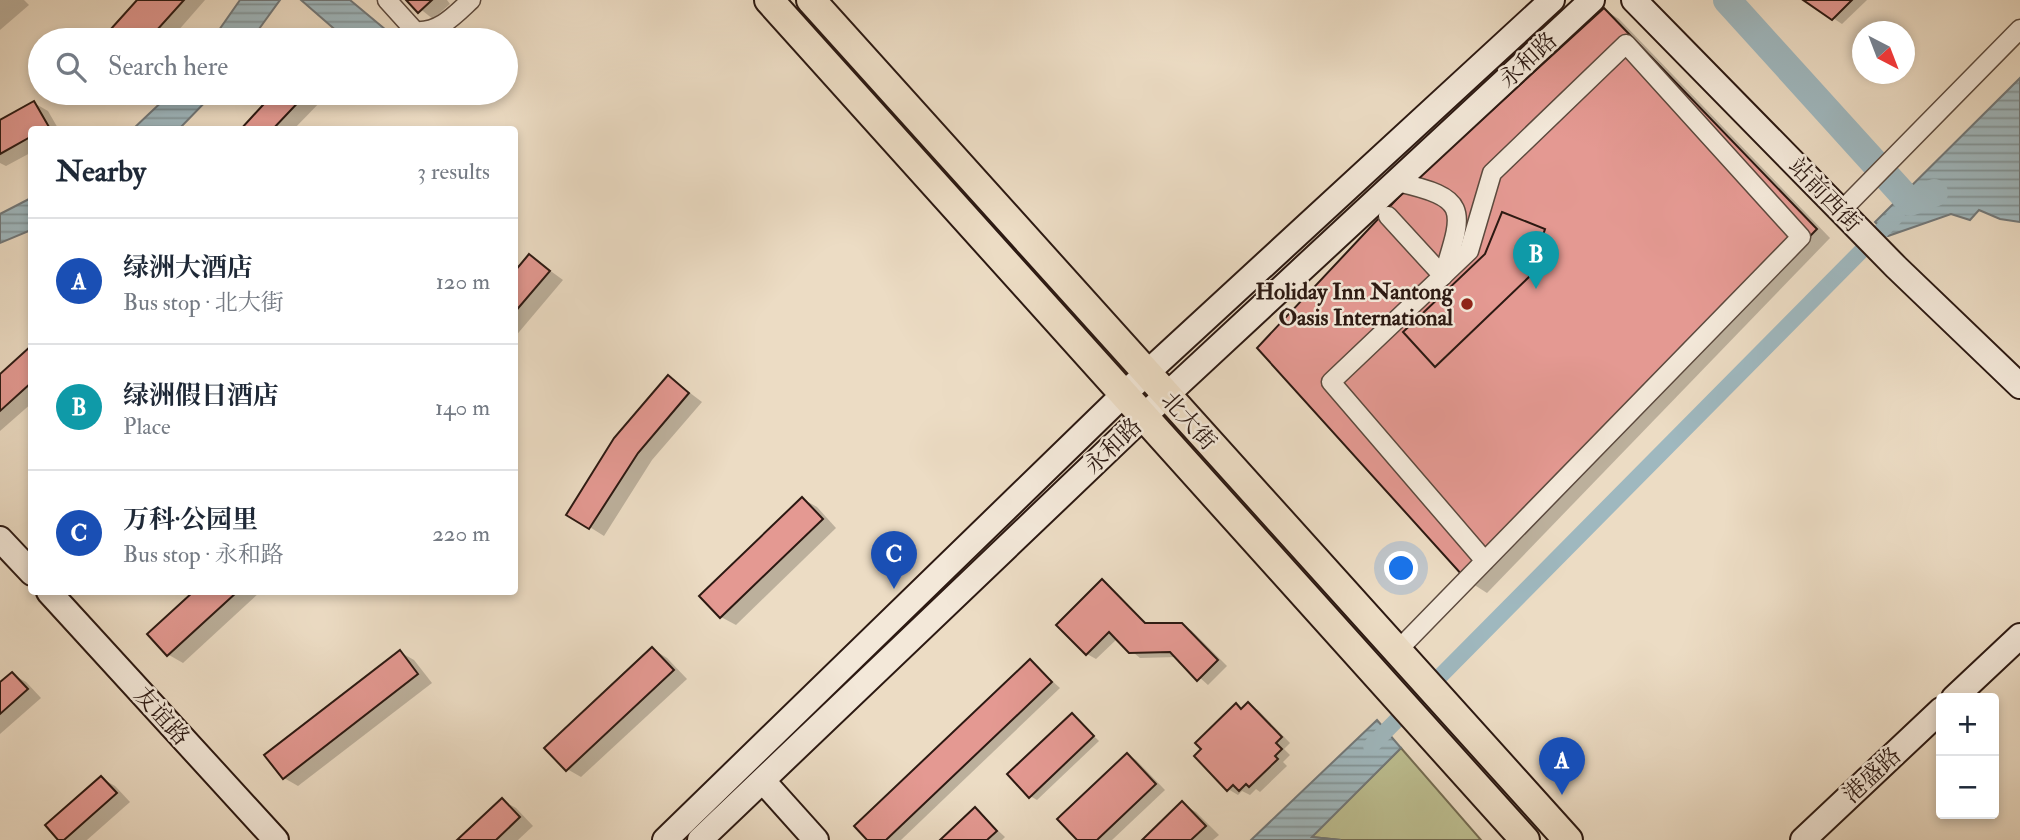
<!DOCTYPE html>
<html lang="en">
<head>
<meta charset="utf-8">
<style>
  :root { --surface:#fff; --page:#f6f6f7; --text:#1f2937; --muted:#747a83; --line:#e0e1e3; --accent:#8f2418 }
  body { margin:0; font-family:"IM FELL Double Pica","Noto Serif SC",serif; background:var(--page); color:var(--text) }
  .controls { position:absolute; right:21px; bottom:21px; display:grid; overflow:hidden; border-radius:7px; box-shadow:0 4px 10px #0003 }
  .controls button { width:63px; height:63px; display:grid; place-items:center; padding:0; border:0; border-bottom:2px solid var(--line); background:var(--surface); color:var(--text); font:35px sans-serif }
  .compass { position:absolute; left:1852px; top:21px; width:63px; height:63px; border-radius:50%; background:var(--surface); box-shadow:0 4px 10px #0003; rotate:138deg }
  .you { position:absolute; left:1402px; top:569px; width:24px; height:24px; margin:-18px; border:5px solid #fff; border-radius:50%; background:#1a73e8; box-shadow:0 0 0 10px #1a73e833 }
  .badge { display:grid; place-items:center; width:46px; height:46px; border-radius:50%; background:var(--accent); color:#fff; font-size:23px; font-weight:700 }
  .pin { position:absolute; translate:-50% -58px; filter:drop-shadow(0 2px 4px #0008) }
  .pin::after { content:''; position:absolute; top:37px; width:24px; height:21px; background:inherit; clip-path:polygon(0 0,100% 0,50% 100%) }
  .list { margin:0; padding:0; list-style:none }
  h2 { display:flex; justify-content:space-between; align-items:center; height:91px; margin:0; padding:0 28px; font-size:30px }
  h2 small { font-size:23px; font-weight:400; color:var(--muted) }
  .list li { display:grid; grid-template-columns:46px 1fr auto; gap:21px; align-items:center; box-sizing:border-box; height:126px; padding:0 28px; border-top:2px solid var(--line) }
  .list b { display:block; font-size:26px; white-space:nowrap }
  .list p { margin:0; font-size:23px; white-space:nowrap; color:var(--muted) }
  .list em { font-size:23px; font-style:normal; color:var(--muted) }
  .icon { flex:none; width:38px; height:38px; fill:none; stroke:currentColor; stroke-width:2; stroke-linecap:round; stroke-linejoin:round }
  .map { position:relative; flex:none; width:2020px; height:840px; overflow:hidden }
  .search { position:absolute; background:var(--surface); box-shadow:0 4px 10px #0003; left:28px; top:28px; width:490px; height:77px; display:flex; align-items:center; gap:18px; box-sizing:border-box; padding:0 24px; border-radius:38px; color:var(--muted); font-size:26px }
  .panel { position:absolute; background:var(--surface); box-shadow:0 4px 10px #0003; left:28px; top:126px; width:490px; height:469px; border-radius:7px }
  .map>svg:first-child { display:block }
  .grass { fill:#bdbf91; stroke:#746c52; stroke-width:2 }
  .water { fill:url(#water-rules); stroke:#71787a; stroke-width:2 }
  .shadow { fill:#0003 }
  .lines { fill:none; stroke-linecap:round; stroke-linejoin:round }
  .canal { stroke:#9fb8bf; stroke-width:16 }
  .river { stroke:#9fb8bf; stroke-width:28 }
  .building { fill:#e49992; stroke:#2c1912; stroke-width:2 }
  .street-casing { stroke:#5c4a3e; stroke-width:21 }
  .secondary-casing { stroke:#2c1912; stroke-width:28 }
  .primary-casing { stroke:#2c1912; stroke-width:32 }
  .street { stroke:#f3e8d9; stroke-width:18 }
  .secondary { stroke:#f3e8d9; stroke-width:24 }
  .primary { stroke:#ecdcc4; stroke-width:28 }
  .poi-dot { fill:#8f2418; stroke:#f3e8d9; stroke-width:2.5 }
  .labels { text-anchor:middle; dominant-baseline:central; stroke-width:5; stroke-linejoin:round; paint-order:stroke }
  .street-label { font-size:23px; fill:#2c1912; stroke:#f3e8d9 }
  .poi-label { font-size:23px; font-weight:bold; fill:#2c1912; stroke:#f3e8d9; text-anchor:end }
</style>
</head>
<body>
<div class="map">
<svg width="2020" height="840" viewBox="0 0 2020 840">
  <defs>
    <pattern id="water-rules" width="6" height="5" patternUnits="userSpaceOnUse" patternTransform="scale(1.75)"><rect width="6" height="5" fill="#9fb8bf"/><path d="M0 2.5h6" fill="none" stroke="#82959a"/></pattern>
  </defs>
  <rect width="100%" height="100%" fill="#ecdcc4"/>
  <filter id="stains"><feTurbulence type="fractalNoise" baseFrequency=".00286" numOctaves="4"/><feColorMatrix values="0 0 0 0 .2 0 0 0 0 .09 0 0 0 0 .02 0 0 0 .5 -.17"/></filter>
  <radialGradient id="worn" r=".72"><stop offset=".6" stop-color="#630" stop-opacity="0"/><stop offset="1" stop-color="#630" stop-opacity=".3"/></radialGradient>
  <polygon class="grass" points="1401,748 1481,840 1341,840 1311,837"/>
  <g class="water">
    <polygon points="240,0 280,0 251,40 212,40"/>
    <polygon points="301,0 350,0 398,40 347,40"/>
    <polygon points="2020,78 2020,222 2000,219 1979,210 1970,220 1951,214 1888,236 1875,222"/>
    <polygon points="171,93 214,93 179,129 133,129"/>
    <polygon points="31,198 31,230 0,243 0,214"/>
    <polygon points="1377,720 1401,748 1312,837 1341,840 1251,840"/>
  </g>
  <g class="shadow">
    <polygon points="0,0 24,0 29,5 0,30"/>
    <polygon points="139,0 205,0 170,40 103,40"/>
    <polygon points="409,0 447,0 450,4 433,19"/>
    <polygon points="1806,0 1867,0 1842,24"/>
    <polygon points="1605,10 1619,19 1830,238 1487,593 1473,584"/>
    <polygon points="105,93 123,93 117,99"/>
    <polygon points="276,93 327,95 293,130 242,130"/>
    <polygon points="34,103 48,111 59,130 32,130 32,152 6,166 0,163 0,122"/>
    <polygon points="530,256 563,280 514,338 514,275"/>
    <polygon points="32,347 32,403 0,431 0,376"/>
    <polygon points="669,377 702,402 652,460 604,536 569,514"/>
    <polygon points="803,499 817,507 836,528 736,625 721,617 702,597"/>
    <polygon points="1102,582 1149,625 1181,625 1191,630 1227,666 1208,685 1177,657 1140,658 1117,639 1096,659 1087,654"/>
    <polygon points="195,592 260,592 183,663 169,655 149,634"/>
    <polygon points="653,649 667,658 687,679 581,777 567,769"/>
    <polygon points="400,652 414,660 432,683 298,786 284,778"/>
    <polygon points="1030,661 1060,688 901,840 869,840"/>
    <polygon points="12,674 26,682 41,698 0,734 0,684"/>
    <polygon points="1236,705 1243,710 1248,705 1258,710 1290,743 1284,749 1290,755 1283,762 1287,766 1260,792 1256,789 1250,795 1242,791 1238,795 1228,789"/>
    <polygon points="1072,715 1099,741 1037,800 1030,796"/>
    <polygon points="1127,755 1136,760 1165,790 1112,840 1080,840"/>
    <polygon points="101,778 115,786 130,802 87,840 61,840"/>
    <polygon points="502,800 516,808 533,826 518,840 459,840"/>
    <polygon points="1182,804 1196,812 1219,835 1213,840 1145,840"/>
    <polygon points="975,809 1005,837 1002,840 943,840"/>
  </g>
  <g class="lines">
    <polyline class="canal" points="1371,746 1897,215"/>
    <polyline class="river" points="1727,0 1910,202 1934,193"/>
  </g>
  <g class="building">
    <polygon points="137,0 184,0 148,40 101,40"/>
    <polygon points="406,0 432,0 418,13"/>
    <polygon points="1803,0 1852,0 1832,20"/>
    <polygon points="1604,8 1817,229 1472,586 1257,348 1410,185"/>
    <polygon points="274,93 307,93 272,130 240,130"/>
    <polygon points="34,101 49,127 32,130 32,136 0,154 0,120"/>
    <polygon points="1502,212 1545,229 1530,276 1435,367 1403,332 1485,254"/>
    <polygon points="529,254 550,271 514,313 514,272"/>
    <polygon points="32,345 32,382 0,411 0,374"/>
    <polygon points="668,375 689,393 638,453 589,529 566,515 614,438"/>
    <polygon points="802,497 823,519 720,618 699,596"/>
    <polygon points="1102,579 1145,623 1182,623 1218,660 1197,681 1170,652 1129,653 1109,632 1086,655 1056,625"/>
    <polygon points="193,592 237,592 167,656 147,634"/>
    <polygon points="652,647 674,670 566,771 544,748"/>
    <polygon points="400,650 418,674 283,779 264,755"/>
    <polygon points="1030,659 1052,682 886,840 867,840 854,826"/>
    <polygon points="12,672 28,689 0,714 0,682"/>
    <polygon points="1248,702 1282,737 1276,743 1282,749 1275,756 1278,759 1249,787 1246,784 1239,791 1233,785 1227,791 1194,756 1201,749 1195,743 1236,703 1241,709"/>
    <polygon points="1072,713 1094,736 1029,798 1007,774"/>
    <polygon points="1127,753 1156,784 1097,840 1077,840 1057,819"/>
    <polygon points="101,776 117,793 64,840 58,840 45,825"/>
    <polygon points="502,798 520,817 496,840 457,840"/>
    <polygon points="1182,801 1206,826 1191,840 1142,840"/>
    <polygon points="975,807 997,831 987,840 940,840"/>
  </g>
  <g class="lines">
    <g class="street-casing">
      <g id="street">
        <path d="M387 0 415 31C439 33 455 15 471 0"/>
        <path d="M1397 182C1469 198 1464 209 1444 273"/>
        <polyline points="1841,211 2020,29"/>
        <polyline points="1388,216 1443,276"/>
        <polyline points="1397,651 1801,237 1626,44 1492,173 1469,251 1331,382 1485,561"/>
      </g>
    </g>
    <g class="secondary-casing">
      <g id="secondary">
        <polyline points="1634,0 1896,267 2020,386"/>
        <polyline points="0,539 32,573"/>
        <polyline points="49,592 276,840"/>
        <polyline points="1954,698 2020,636"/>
        <polyline points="763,781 816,840"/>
        <polyline points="665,840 1124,394 1552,0"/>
        <polyline points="700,840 1144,416 1592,0"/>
        <polyline points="1803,840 1941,710"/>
      </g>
    </g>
    <g class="primary-casing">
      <g id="primary">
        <polyline points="769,0 1525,840"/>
        <polyline points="811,0 1568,840"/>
      </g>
    </g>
    <use href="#street" class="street"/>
    <use href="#secondary" class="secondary"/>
    <use href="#primary" class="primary"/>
  </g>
  <circle class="poi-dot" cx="1467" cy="304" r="7"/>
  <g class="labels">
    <g class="street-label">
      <text transform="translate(1528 60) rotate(-43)">永和路</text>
      <text transform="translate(1825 195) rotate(46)">站前西街</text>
      <text transform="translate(1189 421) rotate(48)">北大街</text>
      <text transform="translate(1113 446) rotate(-44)">永和路</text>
      <text transform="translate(162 716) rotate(48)">友谊路</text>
      <text transform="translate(1872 775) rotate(-43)">港盛路</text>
    </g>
    <g class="poi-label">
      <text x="1453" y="291">Holiday Inn Nantong<tspan x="1453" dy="26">Oasis International</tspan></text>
    </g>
  </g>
  <rect width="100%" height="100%" filter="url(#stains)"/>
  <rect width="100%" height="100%" fill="url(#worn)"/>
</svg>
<div class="controls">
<button>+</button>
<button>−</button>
</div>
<svg class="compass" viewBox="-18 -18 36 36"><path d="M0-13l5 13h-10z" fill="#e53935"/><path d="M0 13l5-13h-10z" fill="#747a83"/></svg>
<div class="you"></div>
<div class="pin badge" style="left:1562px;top:795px;background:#1a4fb4">A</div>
<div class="pin badge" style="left:1536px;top:289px;background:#0f9aa8">B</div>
<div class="pin badge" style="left:894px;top:589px;background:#1a4fb4">C</div>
<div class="search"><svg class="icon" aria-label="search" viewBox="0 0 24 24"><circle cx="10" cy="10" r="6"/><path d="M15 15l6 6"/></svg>Search here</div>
<section class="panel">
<h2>Nearby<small>3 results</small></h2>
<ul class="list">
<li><span class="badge" style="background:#1a4fb4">A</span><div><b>绿洲大酒店</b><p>Bus stop · 北大街</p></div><em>120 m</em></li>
<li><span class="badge" style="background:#0f9aa8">B</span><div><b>绿洲假日酒店</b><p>Place</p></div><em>140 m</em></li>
<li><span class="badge" style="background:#1a4fb4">C</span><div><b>万科·公园里</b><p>Bus stop · 永和路</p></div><em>220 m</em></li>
</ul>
</section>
</div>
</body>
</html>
